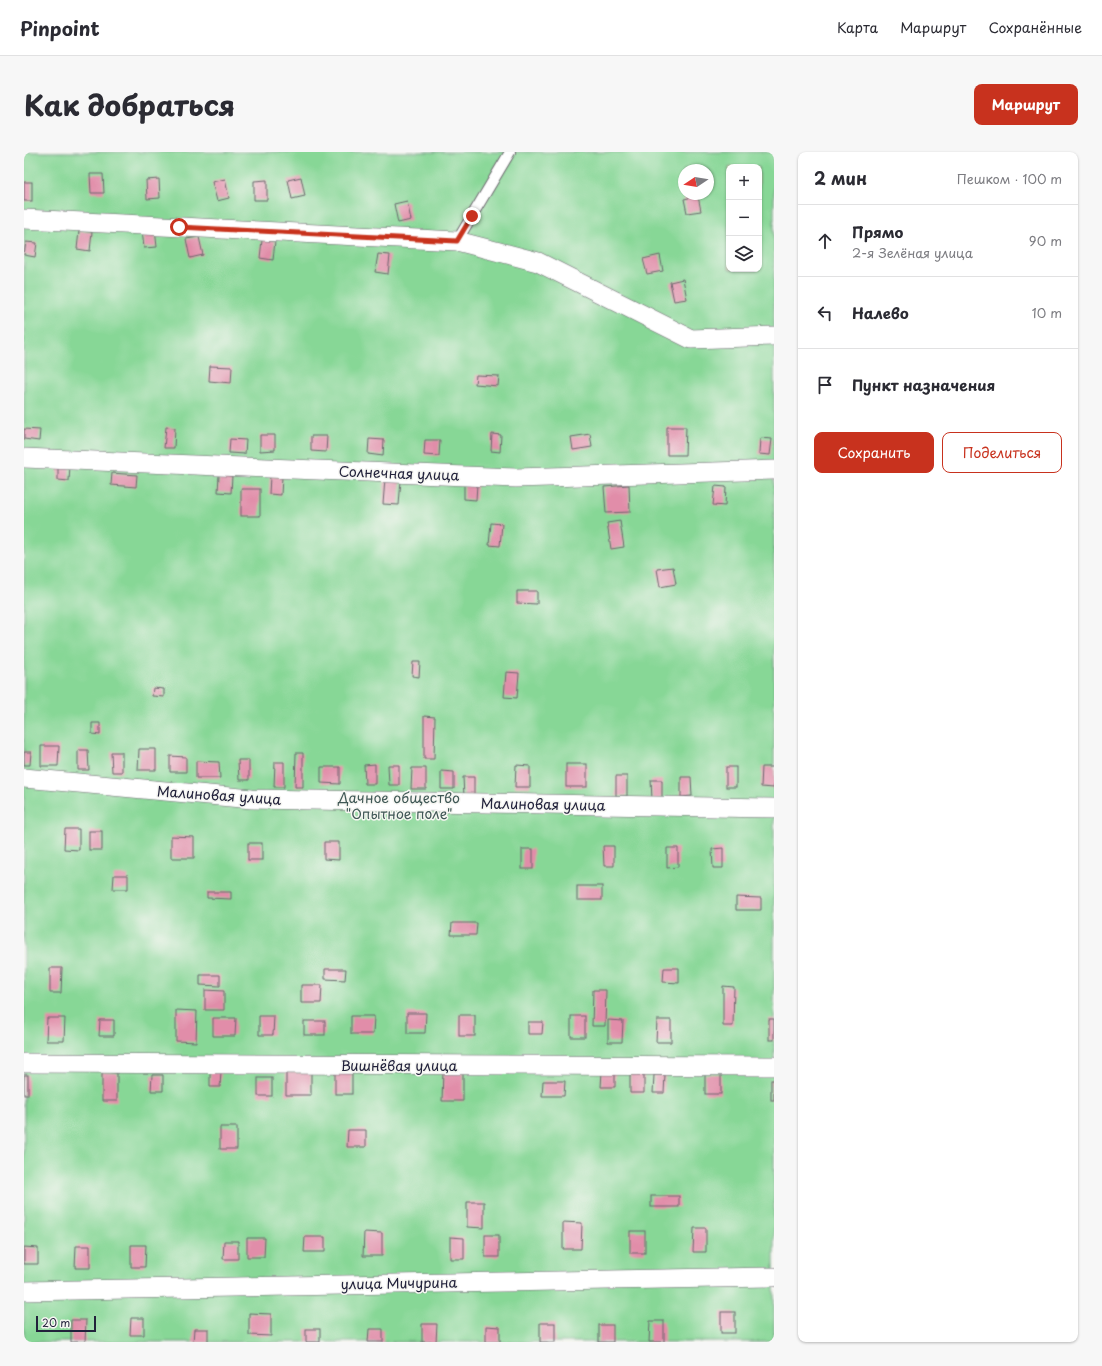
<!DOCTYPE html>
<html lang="ru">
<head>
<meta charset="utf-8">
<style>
  :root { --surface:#fff; --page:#f7f7f7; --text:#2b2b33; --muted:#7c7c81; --line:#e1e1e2; --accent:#c8321e }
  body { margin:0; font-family:"Playpen Sans",sans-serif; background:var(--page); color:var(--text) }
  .controls { position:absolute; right:12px; top:12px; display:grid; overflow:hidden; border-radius:8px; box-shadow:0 1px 3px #0004 }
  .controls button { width:36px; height:36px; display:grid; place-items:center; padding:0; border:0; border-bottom:1px solid var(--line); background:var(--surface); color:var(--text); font:20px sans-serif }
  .compass { position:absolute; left:654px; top:12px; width:36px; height:36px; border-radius:50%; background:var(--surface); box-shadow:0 1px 3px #0004; rotate:258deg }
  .scale { position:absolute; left:12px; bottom:10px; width:60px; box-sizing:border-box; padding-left:4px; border:2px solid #22223b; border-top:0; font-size:11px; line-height:14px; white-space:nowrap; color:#22223b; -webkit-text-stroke:3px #f6f6f2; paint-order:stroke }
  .stop { position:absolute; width:12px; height:12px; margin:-9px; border:3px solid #c8321e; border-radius:50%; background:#fff }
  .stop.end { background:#c8321e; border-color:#fff; box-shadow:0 1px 4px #0008 }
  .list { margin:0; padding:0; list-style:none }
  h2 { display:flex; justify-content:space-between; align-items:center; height:52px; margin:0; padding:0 16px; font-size:17px }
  h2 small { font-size:13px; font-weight:400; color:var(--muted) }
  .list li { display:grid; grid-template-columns:26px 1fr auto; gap:12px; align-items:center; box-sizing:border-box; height:72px; padding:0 16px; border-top:1px solid var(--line) }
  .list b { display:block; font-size:15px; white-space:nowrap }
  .list p { margin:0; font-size:13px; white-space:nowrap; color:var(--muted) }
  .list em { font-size:13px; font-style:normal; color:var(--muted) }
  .actions { display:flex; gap:8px; padding:12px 16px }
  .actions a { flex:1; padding:9px 0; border:1px solid var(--accent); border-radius:8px; text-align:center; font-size:14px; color:var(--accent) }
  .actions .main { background:var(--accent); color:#fff }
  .icon { flex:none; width:22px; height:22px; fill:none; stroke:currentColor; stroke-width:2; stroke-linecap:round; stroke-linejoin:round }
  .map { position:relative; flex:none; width:750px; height:1190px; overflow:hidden; border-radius:8px }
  header { display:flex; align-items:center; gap:24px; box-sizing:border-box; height:56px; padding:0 20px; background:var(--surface); border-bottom:1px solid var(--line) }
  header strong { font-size:19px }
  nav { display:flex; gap:22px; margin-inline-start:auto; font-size:14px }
  .intro { display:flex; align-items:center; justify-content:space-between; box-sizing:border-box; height:96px; padding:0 24px }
  h1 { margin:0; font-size:28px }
  .button { padding:10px 18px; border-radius:8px; background:var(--accent); color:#fff; font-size:14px; font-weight:700 }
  main { display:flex; gap:24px; padding:0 24px }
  aside { flex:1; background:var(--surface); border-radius:8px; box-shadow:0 1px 3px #0004 }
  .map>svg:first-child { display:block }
  .green { fill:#87d796; stroke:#547c68; fill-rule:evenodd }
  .building { fill:#e18da9 }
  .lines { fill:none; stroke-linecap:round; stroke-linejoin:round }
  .service-casing { stroke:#6a656c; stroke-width:12 }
  .minor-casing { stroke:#6a656c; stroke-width:20 }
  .service { stroke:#fff; stroke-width:10 }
  .minor { stroke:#fff; stroke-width:19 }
  .route { stroke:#c8321e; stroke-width:5 }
  .labels { text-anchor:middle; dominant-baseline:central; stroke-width:3; stroke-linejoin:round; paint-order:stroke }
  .street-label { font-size:14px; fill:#22223b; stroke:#f6f6f2 }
  .park-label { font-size:14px; fill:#405856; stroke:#f6f6f2 }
</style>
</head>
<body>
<header>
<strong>Pinpoint</strong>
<nav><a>Карта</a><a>Маршрут</a><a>Сохранённые</a></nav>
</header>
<div class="intro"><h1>Как добраться</h1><a class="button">Маршрут</a></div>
<main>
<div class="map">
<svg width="750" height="1190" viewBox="0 0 750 1190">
  <rect width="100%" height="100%" fill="#f6f6f2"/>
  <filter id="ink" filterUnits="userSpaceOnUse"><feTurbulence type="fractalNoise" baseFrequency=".025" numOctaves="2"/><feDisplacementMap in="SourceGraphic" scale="8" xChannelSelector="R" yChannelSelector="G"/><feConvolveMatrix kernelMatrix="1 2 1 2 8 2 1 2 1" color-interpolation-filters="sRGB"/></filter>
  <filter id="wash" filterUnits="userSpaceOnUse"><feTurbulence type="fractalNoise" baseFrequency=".012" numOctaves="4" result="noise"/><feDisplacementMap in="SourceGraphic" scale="16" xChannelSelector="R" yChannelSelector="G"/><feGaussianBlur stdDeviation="0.9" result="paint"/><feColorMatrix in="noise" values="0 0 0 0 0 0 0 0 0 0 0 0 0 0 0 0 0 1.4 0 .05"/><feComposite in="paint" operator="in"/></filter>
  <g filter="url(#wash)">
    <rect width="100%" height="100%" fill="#efe2c7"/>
    <path class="green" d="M0 0H750V1190H0ZM705 15H735V117H705ZM660 18H684V42H660Z"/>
    <g id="blocks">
      <g class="building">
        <polygon points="66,22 79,22 80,41 67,41"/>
        <polygon points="277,25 281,44 268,47 264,28"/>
        <polygon points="135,27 136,46 123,47 122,28"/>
        <polygon points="201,27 205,46 193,49 188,30"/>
        <polygon points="243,28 243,48 230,48 230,29"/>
        <rect x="0" y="30" width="8" height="19"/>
        <polygon points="674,44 677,59 663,61 660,47"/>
        <polygon points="383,49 387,68 374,71 370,52"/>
        <polygon points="131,77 133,95 120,96 118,78"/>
        <polygon points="55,79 68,80 66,99 53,97"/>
        <polygon points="175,85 179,103 166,106 162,87"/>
        <polygon points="238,88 251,89 249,108 236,106"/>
        <polygon points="2,90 13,91 11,105 0,103"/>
        <polygon points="354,102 366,103 364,122 351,120"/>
        <polygon points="636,103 639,119 623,122 619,107"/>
        <polygon points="659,127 663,147 650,149 646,130"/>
        <polygon points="186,214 208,215 207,231 185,229"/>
        <polygon points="452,223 475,224 474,234 451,232"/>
        <polygon points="142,275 151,276 150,296 140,296"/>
        <polygon points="643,275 662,275 661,303 643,303"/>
        <polygon points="0,277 16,278 15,289 0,287"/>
        <polygon points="468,282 477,283 476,300 467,299"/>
        <polygon points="566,282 568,295 549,298 547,285"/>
        <polygon points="236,283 251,283 251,298 236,299"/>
        <polygon points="287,284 303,284 302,300 287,299"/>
        <polygon points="736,286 748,287 746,303 735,302"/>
        <polygon points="206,287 222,288 221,302 205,301"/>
        <polygon points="345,287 360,288 359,304 344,302"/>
        <polygon points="401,288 416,288 415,304 400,303"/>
        <polygon points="34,314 46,314 45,329 34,328"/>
        <polygon points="88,321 113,323 112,335 87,333"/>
        <polygon points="195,323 208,324 207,341 194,340"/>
        <polygon points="246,324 258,325 257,343 245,342"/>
        <polygon points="361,327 377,328 375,353 359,352"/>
        <polygon points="440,331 453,332 452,348 440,347"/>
        <polygon points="605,333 606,360 582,361 580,335"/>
        <polygon points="691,334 702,335 701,354 689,353"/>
        <rect x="217" y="337" width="19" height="27"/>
        <polygon points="596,369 600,395 587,397 583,371"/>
        <polygon points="467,371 478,372 476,394 465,393"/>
        <polygon points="649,415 652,432 636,435 633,417"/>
        <polygon points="493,439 513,439 513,452 493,451"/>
        <polygon points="389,510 396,510 395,525 388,524"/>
        <polygon points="482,520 495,521 493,546 480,545"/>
        <polygon points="129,536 140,537 140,545 128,544"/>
        <polygon points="400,564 411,565 410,607 400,607"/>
        <polygon points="68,571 76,571 76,583 68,582"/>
        <polygon points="17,594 35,594 34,614 17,614"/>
        <polygon points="115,597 132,597 132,618 114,618"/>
        <polygon points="54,598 64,598 65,618 54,618"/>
        <polygon points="0,600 7,600 6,613 0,613"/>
        <polygon points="87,600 98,600 98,620 88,620"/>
        <polygon points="272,601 279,601 279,635 271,635"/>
        <polygon points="146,604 162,605 162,620 146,620"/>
        <polygon points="214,608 225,608 225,628 215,628"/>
        <polygon points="172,609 195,610 196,626 172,626"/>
        <polygon points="251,610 260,610 260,635 250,635"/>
        <polygon points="351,612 351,632 341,632 340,613"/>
        <rect x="542" y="612" width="21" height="23"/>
        <polygon points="364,613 375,613 375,633 365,633"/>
        <polygon points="492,613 506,614 506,635 491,635"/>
        <polygon points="297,615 316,615 316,632 297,631"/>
        <rect x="702" y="615" width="10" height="20"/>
        <polygon points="738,615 750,615 750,636 737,635"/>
        <polygon points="388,616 402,616 402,637 387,637"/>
        <polygon points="417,619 430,620 430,637 417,637"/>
        <rect x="592" y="624" width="11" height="20"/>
        <polygon points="439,625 450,625 450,645 440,645"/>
        <polygon points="657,625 667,625 668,644 657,645"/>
        <polygon points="627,628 638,628 638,647 628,648"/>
        <polygon points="41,677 55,677 55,698 40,697"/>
        <rect x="65" y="679" width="13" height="19"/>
        <polygon points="147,684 170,685 170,706 147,706"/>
        <polygon points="300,690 315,690 315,708 300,707"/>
        <rect x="224" y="691" width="14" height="17"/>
        <polygon points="579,694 590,694 590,714 580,714"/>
        <polygon points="643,696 654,696 654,715 643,716"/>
        <polygon points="699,696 699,716 689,716 688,697"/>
        <rect x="498" y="697" width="11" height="20"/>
        <polygon points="90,723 104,723 104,737 89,737"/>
        <rect x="553" y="734" width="25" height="14"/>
        <polygon points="183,740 207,740 207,747 183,746"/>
        <polygon points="712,745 737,746 737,758 712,758"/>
        <polygon points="428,771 453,771 452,783 427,783"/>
        <polygon points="26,816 38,816 37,841 26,841"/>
        <polygon points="640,816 655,816 655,831 639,830"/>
        <polygon points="301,817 322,817 321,828 301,827"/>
        <polygon points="176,823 196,823 196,834 176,833"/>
        <polygon points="277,833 298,833 297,851 277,851"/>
        <polygon points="699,834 710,835 709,874 699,874"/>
        <polygon points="181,838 200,839 200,858 181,858"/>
        <polygon points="569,838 582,838 581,874 568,874"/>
        <polygon points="152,858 173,859 172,890 152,889"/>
        <polygon points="383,861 402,861 401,881 383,881"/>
        <rect x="435" y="863" width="16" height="21"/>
        <polygon points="235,864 250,864 249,883 235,883"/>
        <polygon points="327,864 350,864 349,882 327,882"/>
        <rect x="547" y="864" width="14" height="21"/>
        <polygon points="23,866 41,866 40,889 22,889"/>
        <polygon points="189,866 212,866 211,884 189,884"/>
        <rect x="745" y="867" width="5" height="21"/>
        <polygon points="76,868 90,868 90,884 75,884"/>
        <polygon points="584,868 599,869 598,890 584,890"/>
        <polygon points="633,868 647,868 647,890 632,890"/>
        <rect x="280" y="869" width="21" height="14"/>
        <polygon points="504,870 519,870 518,882 504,882"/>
        <polygon points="419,918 439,918 439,949 418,949"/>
        <polygon points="186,919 197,919 196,935 186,935"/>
        <polygon points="578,919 591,919 591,935 577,935"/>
        <polygon points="78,920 93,921 93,949 78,949"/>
        <polygon points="262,920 287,921 287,943 262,943"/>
        <rect x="311" y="921" width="17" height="21"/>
        <polygon points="606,922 620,923 620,941 606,941"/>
        <rect x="681" y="922" width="16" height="20"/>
        <rect x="0" y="923" width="4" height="20"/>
        <polygon points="128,923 139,923 139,939 127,939"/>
        <polygon points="630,923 641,923 640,941 629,941"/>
        <rect x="234" y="926" width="14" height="18"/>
        <rect x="747" y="928" width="3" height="20"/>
        <polygon points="519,929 541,929 540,944 518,944"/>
        <rect x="196" y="975" width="17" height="22"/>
        <polygon points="324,978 342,978 342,995 323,995"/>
        <rect x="627" y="1044" width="28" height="11"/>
        <polygon points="443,1050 460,1050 460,1076 443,1075"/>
        <polygon points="539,1070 558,1071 557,1097 539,1097"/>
        <polygon points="670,1076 682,1076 682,1100 669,1100"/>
        <rect x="606" y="1079" width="15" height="22"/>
        <polygon points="340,1080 358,1081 358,1104 339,1104"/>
        <rect x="461" y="1083" width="14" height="22"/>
        <polygon points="281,1085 301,1085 301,1100 280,1100"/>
        <polygon points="426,1085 440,1086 440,1107 426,1107"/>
        <polygon points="223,1086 241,1086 240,1105 223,1105"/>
        <polygon points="200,1089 214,1089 214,1107 199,1107"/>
        <polygon points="107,1093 122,1093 121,1115 107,1115"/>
        <polygon points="52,1094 66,1094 66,1116 51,1116"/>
        <polygon points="0,1095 14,1096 14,1112 0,1112"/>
        <rect x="697" y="1160" width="14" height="21"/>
        <polygon points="225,1161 247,1162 247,1184 225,1183"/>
        <polygon points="107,1166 120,1166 120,1183 106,1183"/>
        <polygon points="47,1168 62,1168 61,1190 47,1190"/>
        <polygon points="626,1169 640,1169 640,1190 625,1190"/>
        <rect x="516" y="1171" width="15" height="19"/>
        <polygon points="398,1172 413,1172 412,1190 398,1190"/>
        <rect x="575" y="1173" width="14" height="17"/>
        <polygon points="462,1174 476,1175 476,1190 462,1190"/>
        <polygon points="170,1177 184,1177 184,1190 169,1190"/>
        <rect x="282" y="1177" width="14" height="13"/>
        <polygon points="345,1177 359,1177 359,1190 344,1190"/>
      </g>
    </g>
  </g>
  <g filter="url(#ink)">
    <use href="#blocks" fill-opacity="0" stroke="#6a656c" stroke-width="1"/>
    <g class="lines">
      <g class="service-casing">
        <polyline id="service" points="433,89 486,0"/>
      </g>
      <g class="minor-casing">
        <g id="minor">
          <polyline points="0,67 433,89 514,110 667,187 750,184"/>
          <polyline points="0,306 492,326 750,318"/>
          <polyline points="0,626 228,647 750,656"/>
          <polyline points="0,911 750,914"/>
          <polyline points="0,1139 750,1125"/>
        </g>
      </g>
      <use href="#service" class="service"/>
      <use href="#minor" class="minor"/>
    </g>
  </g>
  <g class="lines" filter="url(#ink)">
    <polyline class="route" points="155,75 433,89 448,64"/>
  </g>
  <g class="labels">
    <g class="street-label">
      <text transform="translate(375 321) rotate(2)">Солнечная улица</text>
      <text transform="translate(195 643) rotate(4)">Малиновая улица</text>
      <text transform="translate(519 652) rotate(1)">Малиновая улица</text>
      <text x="375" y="913">Вишнёвая улица</text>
      <text transform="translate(375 1131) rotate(-1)">улица Мичурина</text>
    </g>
    <g class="park-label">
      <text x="375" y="645">Дачное общество<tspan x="375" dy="16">"Опытное поле"</tspan></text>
    </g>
  </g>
</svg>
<div class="controls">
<button>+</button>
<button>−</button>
<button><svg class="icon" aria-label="layers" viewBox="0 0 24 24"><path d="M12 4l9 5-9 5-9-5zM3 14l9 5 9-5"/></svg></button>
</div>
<svg class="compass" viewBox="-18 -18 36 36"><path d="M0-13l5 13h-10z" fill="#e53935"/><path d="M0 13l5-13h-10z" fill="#7c7c81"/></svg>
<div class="scale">20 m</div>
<div class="stop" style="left:155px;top:75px"></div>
<div class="stop end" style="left:448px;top:64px"></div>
</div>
<aside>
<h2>2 мин<small>Пешком · 100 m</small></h2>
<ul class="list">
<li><svg class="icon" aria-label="ahead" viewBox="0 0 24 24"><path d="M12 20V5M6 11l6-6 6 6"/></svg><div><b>Прямо</b><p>2-я Зелёная улица</p></div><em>90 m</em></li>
<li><svg class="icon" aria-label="left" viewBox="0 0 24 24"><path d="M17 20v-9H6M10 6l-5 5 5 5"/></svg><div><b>Налево</b></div><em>10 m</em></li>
<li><svg class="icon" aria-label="arrive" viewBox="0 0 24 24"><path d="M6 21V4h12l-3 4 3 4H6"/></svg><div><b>Пункт назначения</b></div></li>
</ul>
<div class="actions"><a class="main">Сохранить</a><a>Поделиться</a></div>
</aside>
</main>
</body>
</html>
